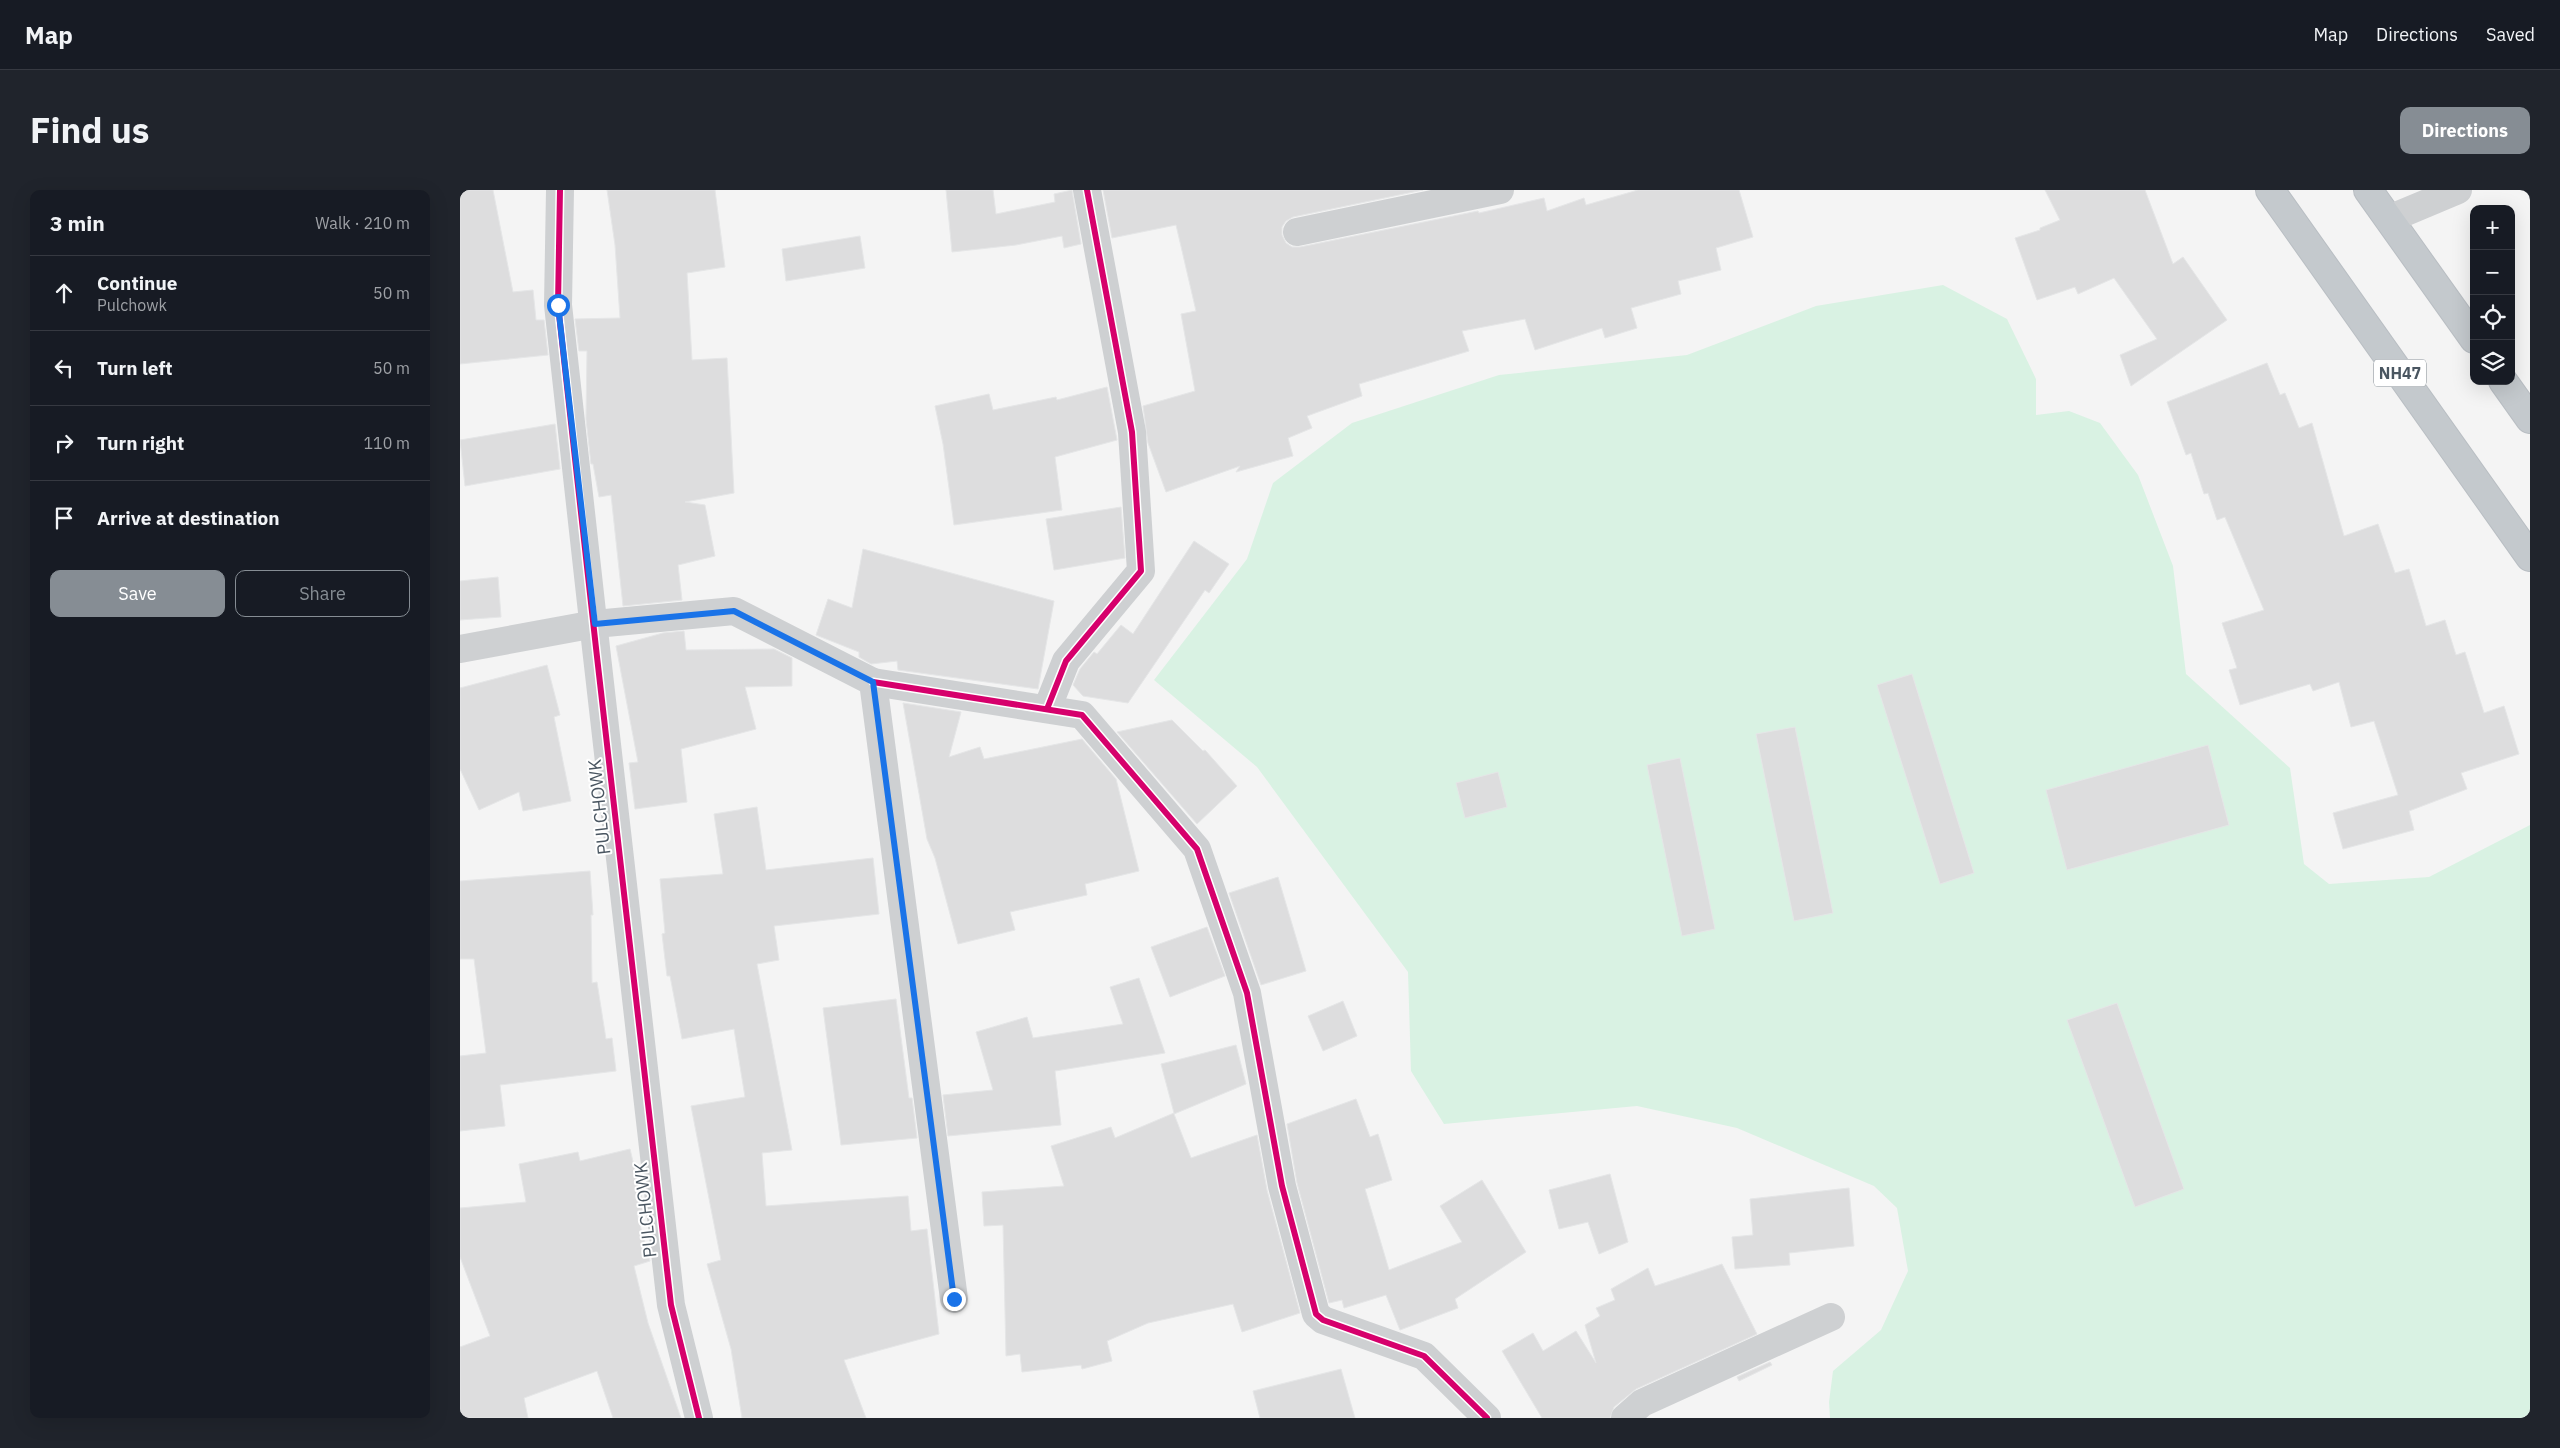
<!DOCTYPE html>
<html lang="en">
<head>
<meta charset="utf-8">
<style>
  :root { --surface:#171b24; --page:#20242c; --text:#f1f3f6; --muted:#9ea1a6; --line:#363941; --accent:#868d94 }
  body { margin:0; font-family:"IBM Plex Sans",sans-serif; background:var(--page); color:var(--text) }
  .controls { position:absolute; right:15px; top:15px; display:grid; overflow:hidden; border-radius:10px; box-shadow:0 5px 20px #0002 }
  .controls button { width:45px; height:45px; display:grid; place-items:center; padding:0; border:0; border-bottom:1px solid var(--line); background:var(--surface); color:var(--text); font:25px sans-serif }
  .stop { position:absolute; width:15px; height:15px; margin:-11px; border:4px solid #1a73e8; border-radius:50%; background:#fff }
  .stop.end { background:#1a73e8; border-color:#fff; box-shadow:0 1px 5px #0008 }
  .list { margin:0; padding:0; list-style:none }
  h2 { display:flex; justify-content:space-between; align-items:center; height:65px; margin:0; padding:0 20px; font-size:21px }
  h2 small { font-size:16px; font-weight:400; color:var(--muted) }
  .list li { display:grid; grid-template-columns:32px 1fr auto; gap:15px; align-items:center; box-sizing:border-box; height:75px; padding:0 20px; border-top:1px solid var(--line) }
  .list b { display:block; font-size:19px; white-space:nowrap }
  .list p { margin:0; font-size:16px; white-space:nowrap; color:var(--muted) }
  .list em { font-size:16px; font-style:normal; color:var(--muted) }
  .actions { display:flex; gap:10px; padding:15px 20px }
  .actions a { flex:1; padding:11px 0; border:1px solid var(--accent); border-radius:10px; text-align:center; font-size:18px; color:var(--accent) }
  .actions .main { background:var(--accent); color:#fff }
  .icon { flex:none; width:28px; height:28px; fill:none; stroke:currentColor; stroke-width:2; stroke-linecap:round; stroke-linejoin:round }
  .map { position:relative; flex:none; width:2070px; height:1228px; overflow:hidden; border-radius:10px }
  header { display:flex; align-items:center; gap:30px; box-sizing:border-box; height:70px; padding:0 25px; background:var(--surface); border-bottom:1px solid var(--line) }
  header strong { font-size:24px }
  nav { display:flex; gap:28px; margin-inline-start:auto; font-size:18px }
  .intro { display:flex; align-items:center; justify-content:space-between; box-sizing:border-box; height:120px; padding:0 30px }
  h1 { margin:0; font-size:35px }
  .button { padding:12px 22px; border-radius:10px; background:var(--accent); color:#fff; font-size:18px; font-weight:700 }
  main { display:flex; gap:30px; padding:0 30px }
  aside { flex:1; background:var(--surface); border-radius:10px; box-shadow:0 5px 20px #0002 }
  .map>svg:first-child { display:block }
  .green { fill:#d9f2e3 }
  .building { fill:#ddddde; stroke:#e5e6e7 }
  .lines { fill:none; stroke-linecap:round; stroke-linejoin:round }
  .trunk-casing { stroke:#b9bec3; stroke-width:30 }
  .minor { stroke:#ced0d2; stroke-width:28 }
  .trunk { stroke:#c4c9cd; stroke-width:28 }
  .cycleway-casing { stroke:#fff; stroke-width:9 }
  .cycleway { stroke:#d6006c; stroke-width:6 }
  .route { stroke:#1a73e8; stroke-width:6 }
  .labels { text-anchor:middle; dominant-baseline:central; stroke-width:4; stroke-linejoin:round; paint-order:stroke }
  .shield { fill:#fff; stroke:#808990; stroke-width:1 }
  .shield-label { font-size:16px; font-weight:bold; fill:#4a5661 }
  .street-label { font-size:18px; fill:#4a5661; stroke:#fff }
</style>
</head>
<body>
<header>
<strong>Map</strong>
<nav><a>Map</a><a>Directions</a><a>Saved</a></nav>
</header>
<div class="intro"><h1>Find us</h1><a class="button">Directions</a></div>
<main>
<aside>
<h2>3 min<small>Walk · 210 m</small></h2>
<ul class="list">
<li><svg class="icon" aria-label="ahead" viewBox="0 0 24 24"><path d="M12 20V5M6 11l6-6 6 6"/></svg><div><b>Continue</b><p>Pulchowk</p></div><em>50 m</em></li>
<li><svg class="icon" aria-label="left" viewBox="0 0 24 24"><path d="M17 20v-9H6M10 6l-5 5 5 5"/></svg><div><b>Turn left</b></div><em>50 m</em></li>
<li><svg class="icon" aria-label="right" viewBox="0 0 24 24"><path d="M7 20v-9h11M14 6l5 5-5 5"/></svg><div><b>Turn right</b></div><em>110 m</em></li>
<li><svg class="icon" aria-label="arrive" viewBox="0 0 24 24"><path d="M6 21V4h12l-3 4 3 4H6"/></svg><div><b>Arrive at destination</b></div></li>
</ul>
<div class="actions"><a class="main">Save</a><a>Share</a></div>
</aside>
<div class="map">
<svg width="2070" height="1228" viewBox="0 0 2070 1228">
  <rect width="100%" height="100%" fill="#f4f4f4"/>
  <polygon class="green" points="1483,95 1547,129 1576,189 1576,225 1609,221 1640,233 1678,285 1713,376 1726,484 1830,578 1844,674 1869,694 1969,687 2070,635 2070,1228 1370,1228 1369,1212 1373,1181 1421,1140 1448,1081 1437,1018 1414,996 1277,938 1177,916 984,934 951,881 948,782 797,577 694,490 787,369 813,293 892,233 1039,185 1227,165 1356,116"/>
  <g class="building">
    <polygon points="0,0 33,0 53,102 73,100 76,130 84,130 88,165 0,174"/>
    <polygon points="147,0 255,0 265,77 227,83 232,170 267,168 274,303 225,312 245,315 255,366 218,375 222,410 163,416 151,305 139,307 133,274 131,274 126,229 127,161 119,161 115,129 160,128 155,55"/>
    <polygon points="486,0 533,0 536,24 595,12 594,4 612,0 621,54 604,58 602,46 556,55 492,62"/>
    <polygon points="643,0 963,0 833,27 826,31 822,37 822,45 826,53 832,57 840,57 1018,21 1019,23 1084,8 1087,21 1124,8 1126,15 1178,0 1279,0 1293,47 1256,58 1261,80 1218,91 1221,104 1171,118 1177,138 1145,148 1142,138 1075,160 1065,129 1002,141 1009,161 899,194 902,206 847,226 852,238 828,248 833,266 776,282 780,276 706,302 688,253 683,216 735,201 721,124 736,121 716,35 652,48"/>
    <polygon points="1585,0 1685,0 1713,74 1723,67 1767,130 1671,196 1660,165 1697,149 1654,88 1618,104 1615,97 1577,110 1555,48 1580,40 1580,38 1600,30"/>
    <polygon points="400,46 405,78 326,91 322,59"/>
    <polygon points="1807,173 1820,205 1825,203 1839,238 1852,233 1884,346 1918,334 1935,383 1949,379 1966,436 1985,430 1996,465 2005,462 2024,523 2044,516 2059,564 2001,583 2007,599 1949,621 1954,640 1883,659 1873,623 1938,605 1914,531 1891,537 1879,492 1853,501 1850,494 1780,515 1769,480 1777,478 1762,433 1804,420 1765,327 1757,330 1748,303 1744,304 1731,263 1726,265 1707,212"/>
    <polygon points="647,197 657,250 595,267 602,320 494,335 483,254 475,216 529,204 533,220 596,207 597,210"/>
    <polygon points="95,234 100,279 5,296 0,250"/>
    <polygon points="661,317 665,368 594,380 586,329"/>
    <polygon points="734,351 769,374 749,403 745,400 668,513 623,506 613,495 620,479 634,462 637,464 661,435 673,444"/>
    <polygon points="403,359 594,411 578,499 438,480 437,471 411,474 399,467 399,462 356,445 368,409 392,418"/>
    <polygon points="38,387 41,427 0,430 0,391"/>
    <polygon points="224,441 226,460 314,459 332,468 332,496 285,497 296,539 221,559 227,612 175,619 169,573 178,572 156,456 203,443"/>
    <polygon points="87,475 100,525 94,527 111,611 63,621 59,602 19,620 0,579 0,498"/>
    <polygon points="1452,484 1514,683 1480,694 1417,495"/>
    <polygon points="443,513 501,522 489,567 520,557 524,569 622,549 656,589 679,681 625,694 627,705 550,722 555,740 498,754 475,668 467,649"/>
    <polygon points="712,530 743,561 745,560 777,596 737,634 657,542"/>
    <polygon points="1335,537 1373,723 1334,731 1296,544"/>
    <polygon points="1748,555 1769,635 1607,680 1586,600"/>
    <polygon points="1220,568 1255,739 1222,746 1187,575"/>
    <polygon points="1038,582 1047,617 1005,628 996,593"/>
    <polygon points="297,617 306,680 413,668 419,724 314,736 319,770 297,774 332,960 302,963 306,1016 448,1006 451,1041 467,1039 479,1144 384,1170 406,1228 282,1228 271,1159 247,1074 261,1070 231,916 285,907 274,839 222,849 210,786 207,786 202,744 205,743 200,689 263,684 254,624"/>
    <polygon points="130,681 133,725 131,725 132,793 137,792 146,849 152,848 156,881 40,895 45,936 0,941 0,866 26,863 14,769 0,769 0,691"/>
    <polygon points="818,687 846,781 801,795 769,703"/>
    <polygon points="747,737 765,786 710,807 691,757"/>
    <polygon points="679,788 705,863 595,881 601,935 488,946 483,905 533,900 516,842 567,827 573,848 663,834 650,797"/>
    <polygon points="436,809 449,908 452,908 457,948 381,955 363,818"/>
    <polygon points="883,811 897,846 863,861 848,826"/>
    <polygon points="1657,813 1724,999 1675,1017 1607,830"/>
    <polygon points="776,855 786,894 714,924 731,968 797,945 807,1000 840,1123 782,1142 773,1114 688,1133 647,1151 652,1171 622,1179 621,1175 562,1182 560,1164 546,1166 543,1035 524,1036 522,1002 604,996 591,956 651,937 655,948 714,923 701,874"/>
    <polygon points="896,909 910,947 918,944 932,990 905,999 929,1080 1002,1052 980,1016 1022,990 1066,1062 995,1109 998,1118 940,1140 926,1105 884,1118 882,1110 869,1113 837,993 827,934"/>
    <polygon points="170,959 185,1022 177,1024 190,1071 174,1076 188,1133 221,1228 153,1228 137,1181 64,1208 68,1228 0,1228 0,1157 30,1146 0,1067 0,1018 66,1012 59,974 118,962 120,971"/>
    <polygon points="1150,984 1168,1052 1139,1064 1128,1032 1099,1039 1089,1000"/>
    <polygon points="1389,998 1394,1056 1329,1063 1330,1075 1275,1079 1272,1047 1293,1045 1290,1009"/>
    <polygon points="1262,1074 1297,1144 1176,1199 1154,1217 1150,1228 1082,1228 1042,1161 1073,1143 1083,1161 1116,1141 1136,1173 1125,1135 1140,1126 1136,1118 1155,1110 1151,1099 1188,1078 1195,1096"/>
    <polygon points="1310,1172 1312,1175 1279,1191 1277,1187"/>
    <polygon points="881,1179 895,1228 800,1228 793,1201"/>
  </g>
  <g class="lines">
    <g class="trunk-casing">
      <g id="trunk">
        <polyline points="1810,0 2070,367"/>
        <polyline points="1908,0 2014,149"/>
        <polyline points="2043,191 2070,229"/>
      </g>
    </g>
    <g class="minor">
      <polyline points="100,0 98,115 136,458 211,1115 239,1228"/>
      <polyline points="1929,29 1998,0"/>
      <polyline points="837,42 1040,0"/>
      <polyline points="0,459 135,434 274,421 413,492 494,1109"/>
      <polyline points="413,492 622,525 737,659 787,803 822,996 856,1124 863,1130 964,1166 1027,1228"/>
      <polyline points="587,519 606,471 681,381 672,242 627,0"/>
      <polyline points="1165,1228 1182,1213 1371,1127"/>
    </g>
    <use href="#trunk" class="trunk"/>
    <g class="cycleway-casing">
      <g id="cycleway">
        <polyline points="100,0 98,115 136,458 211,1115 239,1228"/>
        <polyline points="413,492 622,525 737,659 787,803 822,996 856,1124 863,1130 964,1166 1027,1228"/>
        <polyline points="587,519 606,471 681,381 672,242 627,0"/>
      </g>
    </g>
    <use href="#cycleway" class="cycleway"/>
  </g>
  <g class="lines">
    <polyline class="route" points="98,115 135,434 274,421 413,492 494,1109"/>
  </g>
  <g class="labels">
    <rect class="shield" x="1914" y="169.5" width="52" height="27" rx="4"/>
    <g class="shield-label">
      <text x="1940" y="183">NH47</text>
    </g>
    <g class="street-label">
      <text transform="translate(139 617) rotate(-96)">PULCHOWK</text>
      <text transform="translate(185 1020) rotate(-96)">PULCHOWK</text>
    </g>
  </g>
</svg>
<div class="controls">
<button>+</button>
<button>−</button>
<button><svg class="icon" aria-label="locate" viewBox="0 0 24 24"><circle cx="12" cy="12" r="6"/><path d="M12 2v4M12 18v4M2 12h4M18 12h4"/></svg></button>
<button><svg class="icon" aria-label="layers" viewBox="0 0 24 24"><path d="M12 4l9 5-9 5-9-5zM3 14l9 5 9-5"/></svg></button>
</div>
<div class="stop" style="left:98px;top:115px"></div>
<div class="stop end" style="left:494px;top:1109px"></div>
</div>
</main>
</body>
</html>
